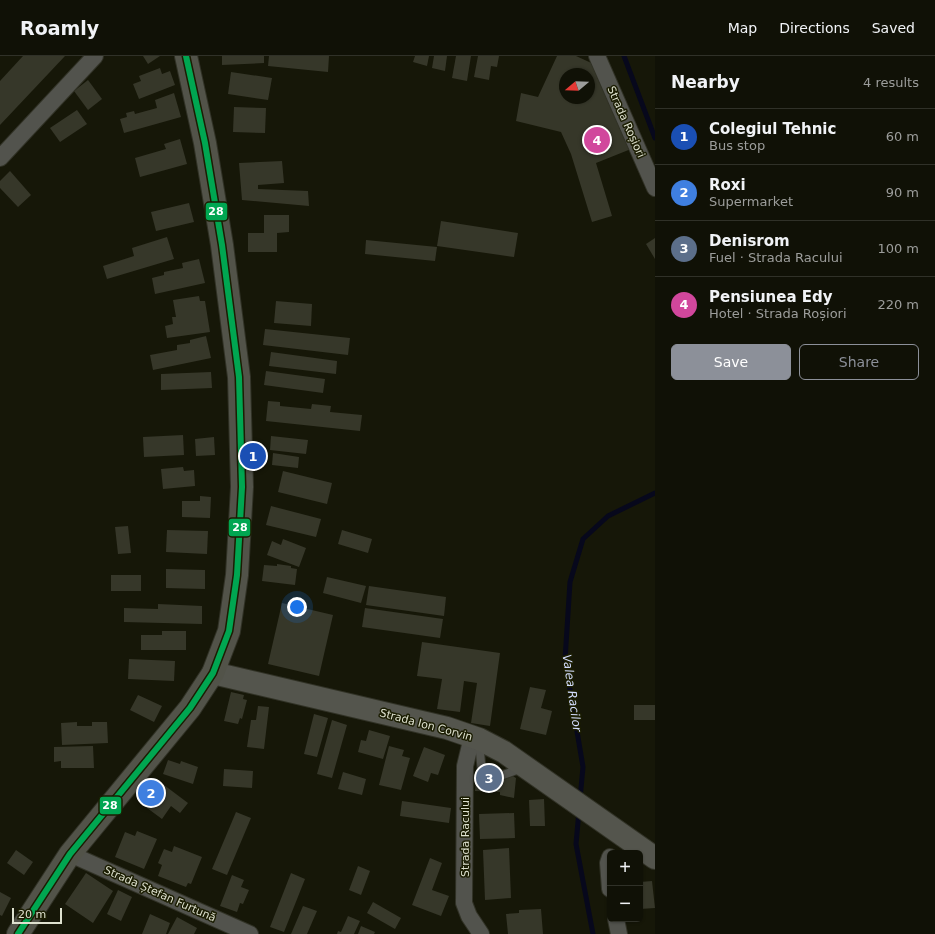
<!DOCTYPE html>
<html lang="en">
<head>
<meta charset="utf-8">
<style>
  :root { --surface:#101106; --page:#1e1f14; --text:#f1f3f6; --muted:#9c9d9b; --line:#303128; --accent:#8c9099 }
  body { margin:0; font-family:"DejaVu Sans",sans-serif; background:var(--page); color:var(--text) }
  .controls { position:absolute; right:12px; bottom:12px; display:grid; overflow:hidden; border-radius:6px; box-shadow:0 1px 3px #0004 }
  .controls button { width:36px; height:36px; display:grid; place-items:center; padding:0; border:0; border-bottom:1px solid var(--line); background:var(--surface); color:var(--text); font:20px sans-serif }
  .compass { position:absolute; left:559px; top:12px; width:36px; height:36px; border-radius:50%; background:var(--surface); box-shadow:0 1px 3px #0004; rotate:251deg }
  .scale { position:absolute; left:12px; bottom:10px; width:50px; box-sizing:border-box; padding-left:4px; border:2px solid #dee1cf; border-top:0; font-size:11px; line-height:14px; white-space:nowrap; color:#dee1cf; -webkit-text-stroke:3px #1b1d02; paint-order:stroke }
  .you { position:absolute; left:297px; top:551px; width:14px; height:14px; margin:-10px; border:3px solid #fff; border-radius:50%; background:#1a73e8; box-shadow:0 0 0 6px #1a73e833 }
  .badge { display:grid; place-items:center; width:26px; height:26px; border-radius:50%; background:var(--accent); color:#fff; font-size:13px; font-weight:700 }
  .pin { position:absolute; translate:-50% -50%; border:2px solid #fff; box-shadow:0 1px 4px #0006 }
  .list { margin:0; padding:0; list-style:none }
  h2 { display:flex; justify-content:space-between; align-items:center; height:52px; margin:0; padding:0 16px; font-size:17px }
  h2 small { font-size:13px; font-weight:400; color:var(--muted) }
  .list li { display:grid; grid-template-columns:26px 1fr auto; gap:12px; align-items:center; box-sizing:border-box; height:56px; padding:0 16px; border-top:1px solid var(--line) }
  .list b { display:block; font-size:15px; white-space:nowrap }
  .list p { margin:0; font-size:13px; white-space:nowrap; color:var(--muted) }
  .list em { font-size:13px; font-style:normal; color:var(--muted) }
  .actions { display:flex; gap:8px; padding:12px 16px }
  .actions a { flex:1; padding:9px 0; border:1px solid var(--accent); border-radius:6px; text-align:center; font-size:14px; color:var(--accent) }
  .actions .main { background:var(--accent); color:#fff }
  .map { position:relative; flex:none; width:655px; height:878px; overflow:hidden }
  header { display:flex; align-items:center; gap:24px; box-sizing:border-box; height:56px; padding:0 20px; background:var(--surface); border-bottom:1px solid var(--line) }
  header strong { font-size:19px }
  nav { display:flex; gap:22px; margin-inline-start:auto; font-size:14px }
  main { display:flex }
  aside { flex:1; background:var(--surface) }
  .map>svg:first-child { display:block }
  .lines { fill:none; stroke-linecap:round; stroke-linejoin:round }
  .stream { stroke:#07081c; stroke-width:5 }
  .building { fill:#363729; fill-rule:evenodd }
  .lane-casing { stroke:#313226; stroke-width:10 }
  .street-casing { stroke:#313226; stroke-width:18 }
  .secondary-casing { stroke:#313226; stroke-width:24 }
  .primary-casing { stroke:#313226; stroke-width:24 }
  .lane { stroke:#52534d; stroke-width:8 }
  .street { stroke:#52534d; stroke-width:16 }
  .secondary { stroke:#54554d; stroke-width:22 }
  .primary { stroke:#525349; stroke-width:22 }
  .bus-1-casing { stroke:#1b1d02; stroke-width:9 }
  .bus-1 { stroke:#00a651; stroke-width:6 }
  .labels { text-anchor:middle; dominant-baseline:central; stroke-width:3; stroke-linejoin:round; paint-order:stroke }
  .street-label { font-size:11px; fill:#dee1cf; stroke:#1b1d02 }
  .water-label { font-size:12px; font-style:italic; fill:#d3dcfe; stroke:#1b1d02 }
  .line-badge { stroke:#1b1d02; stroke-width:1.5 }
  .badge-label { font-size:11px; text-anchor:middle; font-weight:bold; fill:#fff }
</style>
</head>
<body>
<header>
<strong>Roamly</strong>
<nav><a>Map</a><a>Directions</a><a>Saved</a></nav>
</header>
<main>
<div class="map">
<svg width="655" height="878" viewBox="0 0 655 878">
  <rect width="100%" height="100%" fill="#161708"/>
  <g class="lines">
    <g class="stream">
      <polyline points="624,0 655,82"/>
      <polyline points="580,743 583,711 565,604 570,526 583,483 608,460 655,437"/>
      <polyline points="579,755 576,788 593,878"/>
    </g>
  </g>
  <g class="building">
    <polygon points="23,0 65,0 0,69 0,25"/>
    <polygon points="143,0 160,0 148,8"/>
    <polygon points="222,0 264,0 264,7 222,9"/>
    <polygon points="269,0 329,0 328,16 268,10"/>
    <polygon points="415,0 429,0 427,10 413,6"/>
    <polygon points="434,0 447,0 445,15 432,12"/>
    <polygon points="456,0 471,0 467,25 452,22"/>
    <polygon points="478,0 499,0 497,11 491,10 489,24 474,21"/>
    <path d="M557 0H576L598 10 631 93 596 107 612 160 592 166 571 98 561 76 516 65 521 37 538 41ZM565 18H589V42H565Z"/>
    <polygon points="160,12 162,18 170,15 175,29 139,43 133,28 141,25 139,20"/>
    <polygon points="231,16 272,22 268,44 228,38"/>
    <polygon points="88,24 102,43 88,54 74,35"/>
    <polygon points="174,37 181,61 124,77 120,63 127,61 126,57 134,55 135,58 157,52 155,44"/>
    <polygon points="234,51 266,52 265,77 233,76"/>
    <polygon points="77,54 87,68 60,86 50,72"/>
    <polygon points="180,83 187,108 140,121 135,102 166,93 164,88"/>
    <polygon points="282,105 284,127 258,129 258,133 308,135 309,150 242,144 239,107"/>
    <polygon points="10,115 31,139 18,151 0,132 0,125"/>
    <polygon points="189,147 194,166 156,175 151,156"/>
    <polygon points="264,159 289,159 289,176 277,177 277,196 248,196 248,177 264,177"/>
    <polygon points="441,165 518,177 514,201 437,190"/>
    <polygon points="167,181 174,203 107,223 103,210 134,200 132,192"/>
    <polygon points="655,182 655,203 646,188"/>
    <polygon points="366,184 437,191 435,205 365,198"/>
    <polygon points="199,203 205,227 155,238 152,222 164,219 164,216 183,212 182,207"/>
    <polygon points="199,240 200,245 205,245 210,276 167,282 165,270 173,268 172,261 176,261 173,244"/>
    <polygon points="276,245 312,248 311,270 274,267"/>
    <polygon points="265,273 350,282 348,299 263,289"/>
    <polygon points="206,280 211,302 153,314 150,299 177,294 177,289 190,287 190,284"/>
    <polygon points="271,296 337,305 336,318 269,310"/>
    <polygon points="266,315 325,323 323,337 264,329"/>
    <polygon points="211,316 212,332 161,334 161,318"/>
    <polygon points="268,345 280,346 280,350 311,353 312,348 331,350 330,356 362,359 360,375 266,365"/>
    <polygon points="183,379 184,399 144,401 143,381"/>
    <polygon points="271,380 308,384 306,398 270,394"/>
    <polygon points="214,381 215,399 196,400 195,383"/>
    <polygon points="273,397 299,401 298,412 272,409"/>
    <polygon points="183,411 184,415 194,414 195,430 163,433 161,413"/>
    <polygon points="283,415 332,427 327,448 278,436"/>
    <polygon points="200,440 211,441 210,462 182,461 182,445 200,445"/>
    <polygon points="271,450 321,463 316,481 266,469"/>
    <polygon points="128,470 131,497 118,498 115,471"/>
    <polygon points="167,474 208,475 207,498 166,496"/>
    <polygon points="342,474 372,483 368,497 338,488"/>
    <polygon points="283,483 306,492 299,511 267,499 272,485 281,489"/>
    <polygon points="277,508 291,510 291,512 297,513 295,529 262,525 264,509 277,510"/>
    <polygon points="166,513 205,514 205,533 166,532"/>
    <rect x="111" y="519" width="30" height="16"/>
    <polygon points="327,521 366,530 361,547 323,537"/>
    <polygon points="369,530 446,541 444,560 366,549"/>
    <polygon points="282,547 333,559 319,620 268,608"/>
    <polygon points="158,548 202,550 202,568 124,566 124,552 158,553"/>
    <polygon points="365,552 443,563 440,582 362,571"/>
    <polygon points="162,575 186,575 186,594 141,594 141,579 162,579"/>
    <polygon points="422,586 500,597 490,670 471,667 477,627 464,625 460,656 437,653 442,623 417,620"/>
    <polygon points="129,603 175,605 174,625 128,623"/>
    <polygon points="530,631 546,634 541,652 552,655 546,679 520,673"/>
    <polygon points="231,636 244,639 243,643 247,644 242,663 240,662 238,668 224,665"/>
    <polygon points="138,639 162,650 154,666 130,654"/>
    <rect x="634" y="649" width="21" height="15"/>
    <polygon points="258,650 269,651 264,693 247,691 251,664 256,664"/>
    <polygon points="314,658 328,662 317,701 304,698"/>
    <polygon points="332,664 347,669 332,722 317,718"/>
    <polygon points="77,666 77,670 92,670 92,666 107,666 108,687 62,689 61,667"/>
    <polygon points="369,674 390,680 383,703 358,696 361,684 366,685"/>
    <polygon points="93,690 94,712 61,712 61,705 54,706 54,691"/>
    <polygon points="389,690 404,694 402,700 410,702 401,734 379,729"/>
    <polygon points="424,691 445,699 438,719 431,717 428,726 413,720"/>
    <polygon points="168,704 180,708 181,705 198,711 193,728 163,718"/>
    <polygon points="478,708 493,708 516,722 514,742 500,739 500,736 475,735"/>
    <polygon points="224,713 253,715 252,732 223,730"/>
    <polygon points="343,716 366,723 362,739 338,733"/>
    <polygon points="156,723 188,747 180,757 171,750 162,763 139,746"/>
    <polygon points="544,743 545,770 530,770 529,744"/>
    <polygon points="402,745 451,752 449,767 400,760"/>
    <polygon points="236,756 251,762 227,819 212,813"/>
    <polygon points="514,757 515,782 480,783 479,758"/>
    <polygon points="137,775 157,783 144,813 115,801 125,776 135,780"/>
    <polygon points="174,790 202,801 191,828 188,827 186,831 158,820 162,809 158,807 164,793 172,796"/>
    <polygon points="509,792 511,842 485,844 483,794"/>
    <polygon points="16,794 33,806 24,819 7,807"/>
    <polygon points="430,802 442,807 432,834 449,840 441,860 412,849"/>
    <polygon points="358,810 370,815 361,839 349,834"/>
    <polygon points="86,817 113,835 93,867 65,848"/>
    <polygon points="291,817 305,823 284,876 270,871"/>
    <polygon points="232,819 244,824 241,831 249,834 243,848 240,847 237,856 220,850"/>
    <polygon points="652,825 655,852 640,853 640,826"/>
    <polygon points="118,834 132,841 121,865 107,858"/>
    <polygon points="0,836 11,842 2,860 0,859"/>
    <polygon points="373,846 401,862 395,873 367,857"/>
    <polygon points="303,850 317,855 307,878 291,878"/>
    <polygon points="541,853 543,878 508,878 506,858 519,857 519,854"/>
    <polygon points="150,858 170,867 166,878 142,878"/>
    <polygon points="348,860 360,865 354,878 337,878 338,875 341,876"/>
    <polygon points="177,861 197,872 194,878 168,878"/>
    <polygon points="361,870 375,876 374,878 358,878"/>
  </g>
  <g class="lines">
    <g class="lane-casing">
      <polyline id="lane" points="479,686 482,717 503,719 522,712"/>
    </g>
    <g class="street-casing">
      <g id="street">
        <polyline points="597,0 655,132"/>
        <polyline points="0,102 95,0"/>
        <polyline points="472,681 465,710 464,847 469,860 481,878"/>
        <polyline points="70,798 250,878"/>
        <polyline points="610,801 608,807 610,833"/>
        <polyline points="616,863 619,878"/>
      </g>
    </g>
    <g class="secondary-casing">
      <polyline id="secondary" points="213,617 447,672 479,683 504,696 655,802"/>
    </g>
    <g class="primary-casing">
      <polyline id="primary" points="18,878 70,798 190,652 213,617 229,575 237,519 242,431 239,321 222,189 205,87 186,0"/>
    </g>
    <use href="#lane" class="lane"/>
    <use href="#street" class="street"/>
    <use href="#secondary" class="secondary"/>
    <use href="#primary" class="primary"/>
    <g class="bus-1-casing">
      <polyline id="bus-1" points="18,878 70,798 190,652 213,617 229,575 237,519 242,431 239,321 222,189 205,87 186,0"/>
    </g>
    <use href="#bus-1" class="bus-1"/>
  </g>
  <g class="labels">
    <g class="street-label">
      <text transform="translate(626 66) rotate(66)">Strada Roșiori</text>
      <text transform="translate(426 669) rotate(15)">Strada Ion Corvin</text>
      <text transform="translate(465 781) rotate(-90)">Strada Racului</text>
      <text transform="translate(160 838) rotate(24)">Strada Ștefan Furtună</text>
    </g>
    <g class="water-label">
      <text transform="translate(572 637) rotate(82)">Valea Racilor</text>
    </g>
  </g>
  <g class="line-badge">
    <rect x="205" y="146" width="23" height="19" rx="4" fill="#00a651"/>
    <rect x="228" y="462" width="23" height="19" rx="4" fill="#00a651"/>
    <rect x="99" y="740" width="23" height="19" rx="4" fill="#00a651"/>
  </g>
  <g class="badge-label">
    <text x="216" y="159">28</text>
    <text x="240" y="475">28</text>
    <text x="110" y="753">28</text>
  </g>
</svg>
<div class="controls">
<button>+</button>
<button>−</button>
</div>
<svg class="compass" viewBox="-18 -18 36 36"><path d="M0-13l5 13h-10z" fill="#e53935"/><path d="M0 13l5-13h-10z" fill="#9c9d9b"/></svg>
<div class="scale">20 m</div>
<div class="you"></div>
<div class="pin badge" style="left:253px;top:400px;background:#1a4fb4">1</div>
<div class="pin badge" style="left:151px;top:737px;background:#3f7fe0">2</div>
<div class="pin badge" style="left:489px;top:722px;background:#5c6f8a">3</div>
<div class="pin badge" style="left:597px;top:84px;background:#d1479c">4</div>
</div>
<aside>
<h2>Nearby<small>4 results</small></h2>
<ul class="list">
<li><span class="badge" style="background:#1a4fb4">1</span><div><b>Colegiul Tehnic</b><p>Bus stop</p></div><em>60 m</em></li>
<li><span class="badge" style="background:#3f7fe0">2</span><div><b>Roxi</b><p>Supermarket</p></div><em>90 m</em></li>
<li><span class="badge" style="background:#5c6f8a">3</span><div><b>Denisrom</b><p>Fuel · Strada Racului</p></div><em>100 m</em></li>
<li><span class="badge" style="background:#d1479c">4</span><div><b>Pensiunea Edy</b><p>Hotel · Strada Roșiori</p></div><em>220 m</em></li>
</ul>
<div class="actions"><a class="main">Save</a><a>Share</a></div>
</aside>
</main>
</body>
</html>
